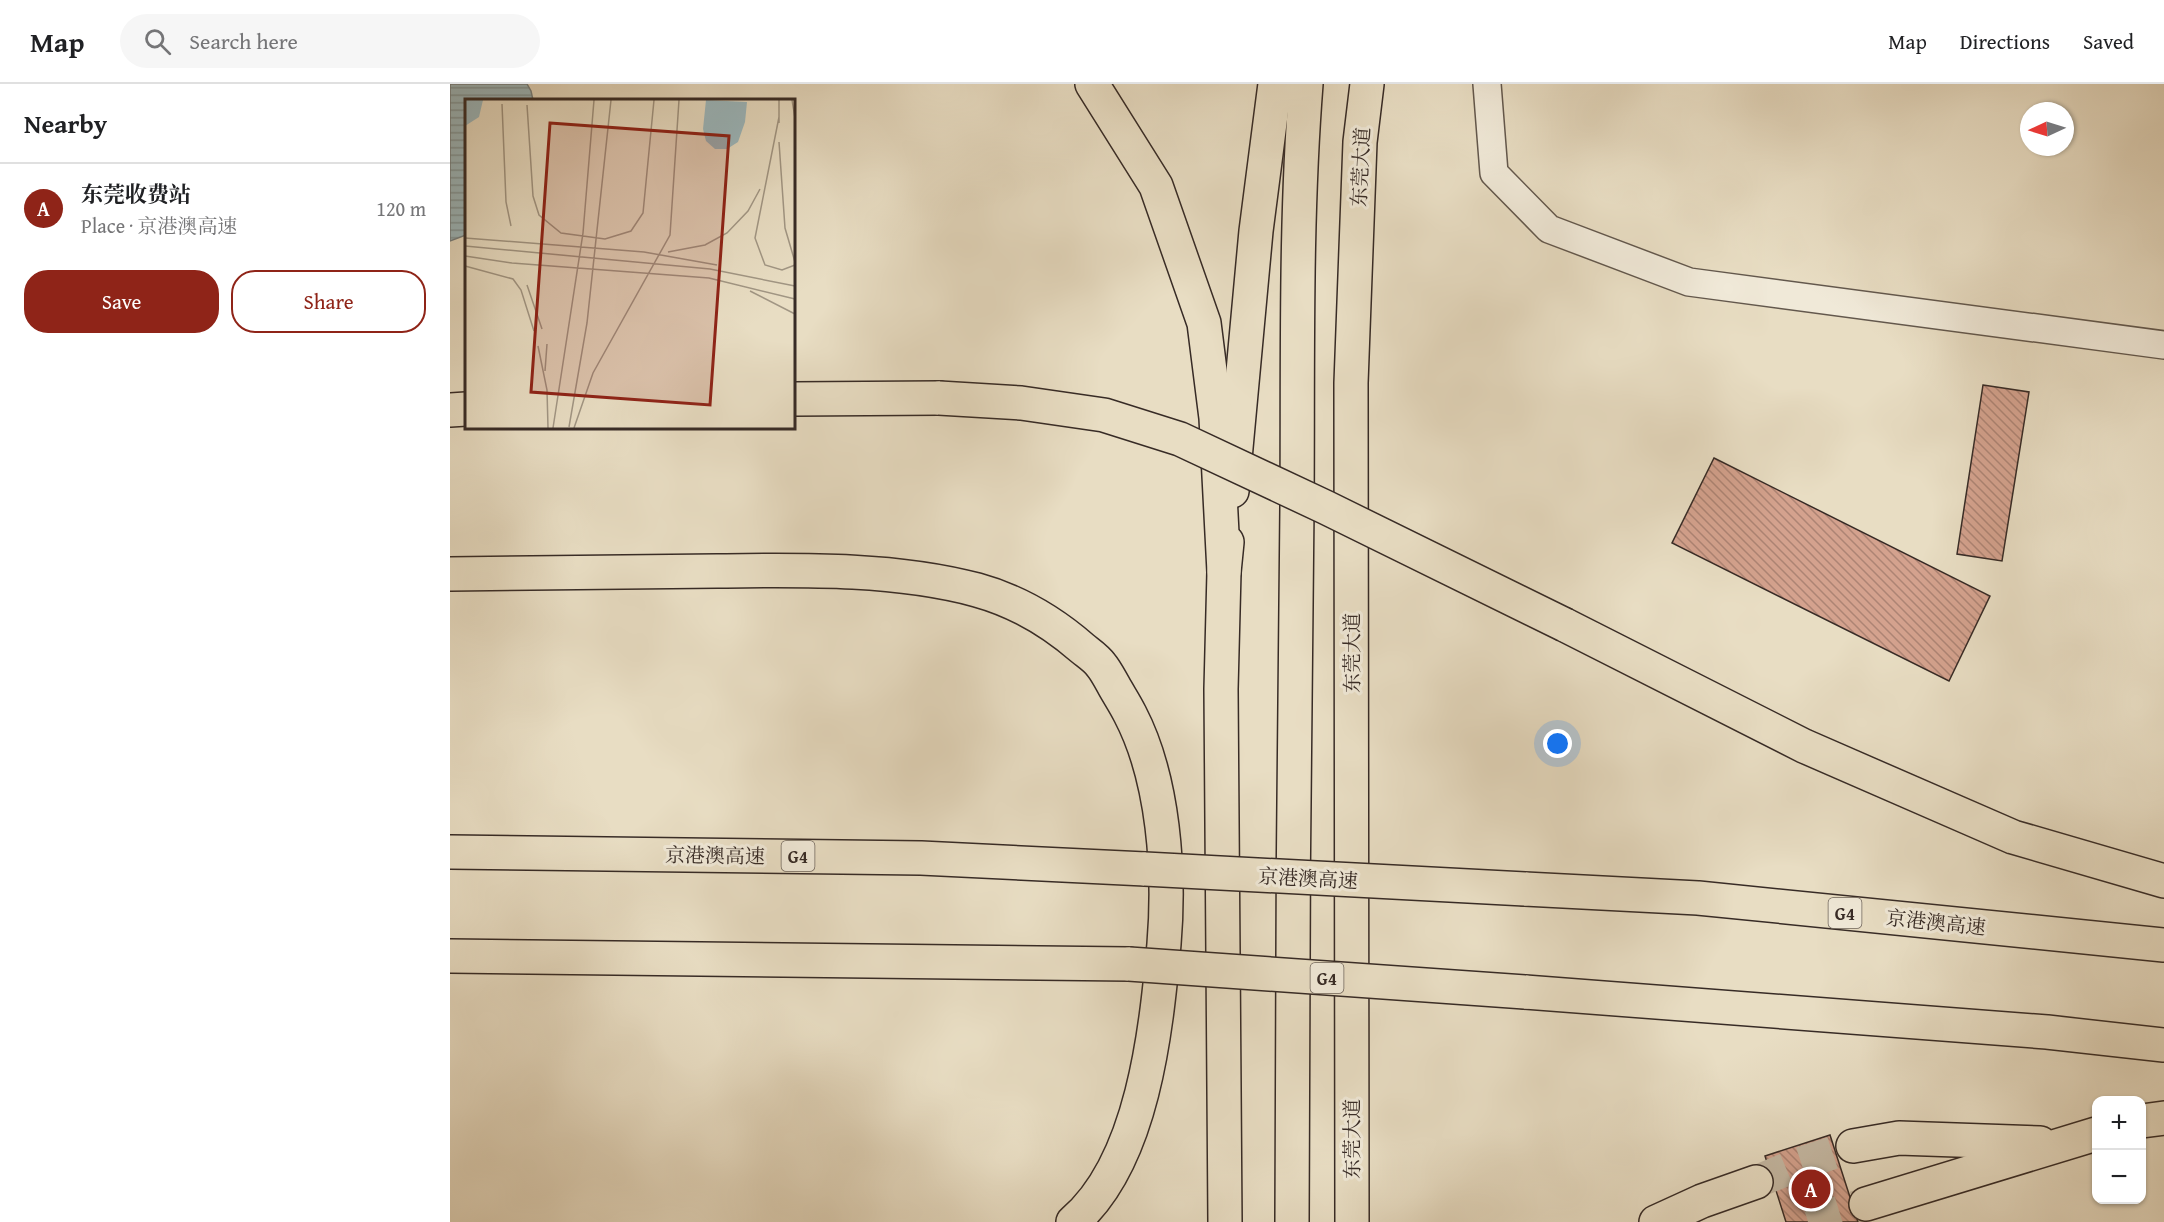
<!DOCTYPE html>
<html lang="en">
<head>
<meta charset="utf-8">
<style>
  :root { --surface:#fff; --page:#f6f6f6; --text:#202124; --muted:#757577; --line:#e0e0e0; --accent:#8f2418 }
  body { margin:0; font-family:"Gentium Book Plus","Noto Serif SC",serif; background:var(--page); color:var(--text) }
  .controls { position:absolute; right:18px; bottom:18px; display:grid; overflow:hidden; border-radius:12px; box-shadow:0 2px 4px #0004 }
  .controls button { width:54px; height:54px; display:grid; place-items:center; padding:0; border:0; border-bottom:2px solid var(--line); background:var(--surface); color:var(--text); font:30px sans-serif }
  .compass { position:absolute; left:1570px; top:18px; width:54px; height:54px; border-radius:50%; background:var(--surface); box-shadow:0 2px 4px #0004; rotate:266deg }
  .you { position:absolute; left:1108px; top:660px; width:21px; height:21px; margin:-15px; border:4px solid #fff; border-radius:50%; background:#1a73e8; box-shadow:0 0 0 9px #1a73e833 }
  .badge { display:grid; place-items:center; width:39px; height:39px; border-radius:50%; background:var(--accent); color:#fff; font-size:20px; font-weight:700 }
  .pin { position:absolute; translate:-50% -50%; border:3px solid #fff; box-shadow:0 2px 6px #0006 }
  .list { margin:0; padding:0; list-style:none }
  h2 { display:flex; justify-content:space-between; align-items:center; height:78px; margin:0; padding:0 24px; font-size:26px }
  h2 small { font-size:20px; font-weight:400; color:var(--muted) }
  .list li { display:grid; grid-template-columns:39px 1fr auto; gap:18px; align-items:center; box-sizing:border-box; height:90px; padding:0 24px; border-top:2px solid var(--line) }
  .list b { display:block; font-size:22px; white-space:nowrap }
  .list p { margin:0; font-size:20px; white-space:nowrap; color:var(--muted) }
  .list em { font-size:20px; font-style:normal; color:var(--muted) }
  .actions { display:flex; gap:12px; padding:18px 24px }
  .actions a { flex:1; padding:14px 0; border:2px solid var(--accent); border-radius:24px; text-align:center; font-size:21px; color:var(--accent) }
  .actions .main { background:var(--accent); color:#fff }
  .icon { flex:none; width:33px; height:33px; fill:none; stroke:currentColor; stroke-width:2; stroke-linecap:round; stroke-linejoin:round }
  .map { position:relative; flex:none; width:1714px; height:1138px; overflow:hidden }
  header { display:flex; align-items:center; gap:36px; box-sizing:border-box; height:84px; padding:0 30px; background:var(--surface); border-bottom:2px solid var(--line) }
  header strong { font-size:28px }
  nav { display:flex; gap:33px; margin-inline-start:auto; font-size:21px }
  .search { width:420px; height:54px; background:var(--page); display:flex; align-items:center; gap:15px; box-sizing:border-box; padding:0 21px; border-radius:33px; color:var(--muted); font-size:22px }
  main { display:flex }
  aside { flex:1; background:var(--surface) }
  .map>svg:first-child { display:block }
  .water { fill:url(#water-rules); stroke:#748082; stroke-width:1.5 }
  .building { fill:url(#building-back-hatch); stroke:#372b26; stroke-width:1.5 }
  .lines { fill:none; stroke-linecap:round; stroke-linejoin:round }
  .motorway-tunnel { stroke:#c5b9a4; stroke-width:33; stroke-dasharray:33 16; stroke-linecap:butt }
  .minor-casing { stroke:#63584d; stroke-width:30 }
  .trunk-casing { stroke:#372b26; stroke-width:36 }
  .motorway-casing { stroke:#372b26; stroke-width:36 }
  .minor { stroke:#f0e9d8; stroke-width:27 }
  .trunk { stroke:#e8ddc3; stroke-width:33 }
  .motorway { stroke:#e8ddc3; stroke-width:33 }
  .motorway-bridge-casing { stroke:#372b26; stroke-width:36; stroke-linecap:butt }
  .motorway-bridge { stroke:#e8ddc3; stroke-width:33 }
  .labels { text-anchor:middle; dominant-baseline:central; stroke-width:6; stroke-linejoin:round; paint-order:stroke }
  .shield { fill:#f0e9d8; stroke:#6e645b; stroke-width:1.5 }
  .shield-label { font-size:18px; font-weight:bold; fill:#372b26 }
  .street-label { font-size:20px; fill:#372b26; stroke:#f0e9d8 }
  .inset-road { fill:none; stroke:#a19684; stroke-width:1.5 }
  .view { fill:#8f2418; fill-opacity:0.15; stroke:#8f2418; stroke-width:3 }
  .inset-edge { fill:none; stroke:#372b26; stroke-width:3 }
</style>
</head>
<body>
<header>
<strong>Map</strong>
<div class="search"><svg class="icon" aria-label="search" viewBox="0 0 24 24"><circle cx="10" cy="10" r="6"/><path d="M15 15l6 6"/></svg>Search here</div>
<nav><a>Map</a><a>Directions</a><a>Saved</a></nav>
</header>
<main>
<aside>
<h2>Nearby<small></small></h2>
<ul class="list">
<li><span class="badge">A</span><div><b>东莞收费站</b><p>Place · 京港澳高速</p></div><em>120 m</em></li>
</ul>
<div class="actions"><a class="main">Save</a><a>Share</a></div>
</aside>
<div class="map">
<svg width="1714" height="1138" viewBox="0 0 1714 1138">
  <defs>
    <pattern id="water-rules" width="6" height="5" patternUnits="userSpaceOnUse" patternTransform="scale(1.5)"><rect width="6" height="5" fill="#9cb9bf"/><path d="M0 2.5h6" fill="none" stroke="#80979b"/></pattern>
    <pattern id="building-back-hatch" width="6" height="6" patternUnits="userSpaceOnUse" patternTransform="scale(1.5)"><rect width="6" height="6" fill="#d4a28e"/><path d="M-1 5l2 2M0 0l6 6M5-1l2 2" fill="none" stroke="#ad8474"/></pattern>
  </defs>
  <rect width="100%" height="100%" fill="#e8ddc3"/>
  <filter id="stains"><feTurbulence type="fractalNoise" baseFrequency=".00333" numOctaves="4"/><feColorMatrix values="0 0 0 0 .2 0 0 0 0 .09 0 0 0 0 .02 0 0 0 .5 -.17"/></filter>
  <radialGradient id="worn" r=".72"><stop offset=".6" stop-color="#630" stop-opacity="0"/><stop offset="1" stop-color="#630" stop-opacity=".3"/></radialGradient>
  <polygon class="water" points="0,0 77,0 81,7 83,16 16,16 16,151 0,157"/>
  <g class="building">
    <polygon points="1533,301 1579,308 1552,477 1507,470"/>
    <polygon points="1264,374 1540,512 1499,597 1222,459"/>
    <polygon points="1380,1051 1408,1138 1336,1138 1315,1072"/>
  </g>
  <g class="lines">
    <g class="motorway-tunnel">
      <polyline points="1306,1098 1349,1080 1403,1062"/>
      <polyline points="1358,1138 1416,1120"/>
    </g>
    <g class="minor-casing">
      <polyline id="minor" points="1037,0 1044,89 1099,145 1239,198 1714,261"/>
    </g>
    <g class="trunk-casing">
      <g id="trunk">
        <polyline points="782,407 806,147 825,0"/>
        <polyline points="775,1138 771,605 774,488 777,458"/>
        <path d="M842 1138C842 900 844 661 847 423 848 282 845 140 856 0"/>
        <polyline points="902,1138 901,299 910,58 917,0"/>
      </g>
    </g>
    <g class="motorway-casing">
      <g id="motorway">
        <polyline points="642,0 706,102 754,239 766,334 774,488"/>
        <polyline points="344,315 489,314"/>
        <polyline points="0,326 16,325"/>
        <path d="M0 490C89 489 178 488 267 487 352 486 445 484 527 506 567 517 601 537 632 564 638 569 646 574 651 581 656 587 660 595 664 602 669 611 675 620 680 630 714 695 720 788 714 860 706 947 693 1078 623 1138"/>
        <polyline points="1115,541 1354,662 1563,753 1714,797"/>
        <polyline points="0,768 471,774 695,785"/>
        <polyline points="1075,805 1248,814 1714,861"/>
        <polyline points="0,872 679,880"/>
        <polyline points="1075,908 1597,948 1714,961"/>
        <polyline points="1692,1037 1714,1034"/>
        <polyline points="1403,1062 1449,1054 1590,1059"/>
        <polyline points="1416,1120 1646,1050"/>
        <polyline points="1206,1138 1252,1117 1306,1098"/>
      </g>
    </g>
    <use href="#minor" class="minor"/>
    <use href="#trunk" class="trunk"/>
    <use href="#motorway" class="motorway"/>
    <g class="motorway-bridge-casing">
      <g id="motorway-bridge">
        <polyline points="489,314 571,319 654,331 730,355 875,423 1115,541"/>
        <polyline points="695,785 1075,805"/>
        <polyline points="679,880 1075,908"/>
      </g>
    </g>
    <use href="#motorway-bridge" class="motorway-bridge"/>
  </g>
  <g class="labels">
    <g class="shield">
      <rect x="331.5" y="757" width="33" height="30" rx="4.5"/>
      <rect x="1378.5" y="814" width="33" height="30" rx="4.5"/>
      <rect x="860.5" y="879" width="33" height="30" rx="4.5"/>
    </g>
    <g class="shield-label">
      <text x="348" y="772">G4</text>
      <text x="1395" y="829">G4</text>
      <text x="877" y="894">G4</text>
    </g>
    <g class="street-label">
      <text transform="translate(910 83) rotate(-87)">东莞大道</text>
      <text transform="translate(901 569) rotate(-90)">东莞大道</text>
      <text transform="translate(265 771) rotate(1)">京港澳高速</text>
      <text transform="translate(858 794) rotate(3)">京港澳高速</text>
      <text transform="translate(1486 838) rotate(6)">京港澳高速</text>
      <text transform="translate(901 1055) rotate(-90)">东莞大道</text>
    </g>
  </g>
  <g transform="translate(15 15)">
    <rect width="330" height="330" fill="#e8ddc3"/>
    <path d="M0 1H18L14 18 0 27ZM241 1 282 3 280 23 273 43 262 50H250L241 42 238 30Z" fill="#9cb9bf"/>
    <path class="inset-road" d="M327 1 330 19M37 5 41 103 46 127M62 6 68 97 74 116 96 134 140 140 166 132 178 114 189 1M314 18 290 139 300 166 317 171 330 166M314 24V1M314 43 320 129 330 163M330 63V104M0 139 179 153 252 166M0 147 245 170 330 187M203 153 240 146 262 134 283 112 295 90M0 157 47 164 244 179 330 200M0 167 48 180 56 191 69 232M62 186 77 230M285 192 330 215M73 247 82 291 83 329M80 272 82 245M104 328 122 224 146 1M88 329 118 134 129 1M109 329 128 274 205 136 214 1"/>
    <path class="view" d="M85 24 264 37 245 306 66 293Z"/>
    <rect width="330" height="330" class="inset-edge"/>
  </g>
  <rect width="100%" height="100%" filter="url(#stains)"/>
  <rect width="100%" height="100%" fill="url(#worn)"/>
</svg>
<div class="controls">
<button>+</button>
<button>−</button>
</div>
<svg class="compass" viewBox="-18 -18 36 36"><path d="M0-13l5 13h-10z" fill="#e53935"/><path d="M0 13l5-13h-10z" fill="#757577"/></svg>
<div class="you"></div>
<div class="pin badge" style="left:1361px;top:1105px">A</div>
</div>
</main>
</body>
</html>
